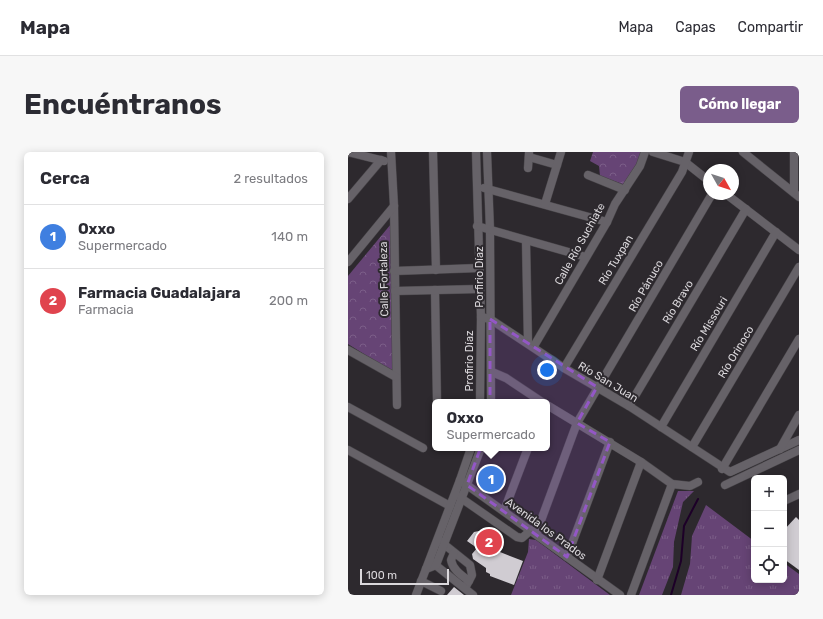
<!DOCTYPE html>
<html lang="es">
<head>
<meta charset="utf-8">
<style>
  :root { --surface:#fff; --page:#f7f7f7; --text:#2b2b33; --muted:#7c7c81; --line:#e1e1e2; --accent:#7a5d8b }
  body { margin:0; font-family:Rubik,sans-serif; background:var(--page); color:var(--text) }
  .controls { position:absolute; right:12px; bottom:12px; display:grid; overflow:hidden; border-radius:6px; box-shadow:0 2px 10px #0003 }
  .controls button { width:36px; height:36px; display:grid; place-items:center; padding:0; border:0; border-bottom:1px solid var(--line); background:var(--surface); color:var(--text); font:20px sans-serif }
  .compass { position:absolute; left:355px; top:12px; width:36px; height:36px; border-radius:50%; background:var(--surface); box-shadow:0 2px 10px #0003; rotate:129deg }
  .scale { position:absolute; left:12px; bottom:10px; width:89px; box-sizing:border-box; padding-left:4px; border:2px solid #dbd8dc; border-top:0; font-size:11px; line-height:14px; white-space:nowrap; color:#dbd8dc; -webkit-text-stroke:3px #2d292e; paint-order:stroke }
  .you { position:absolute; left:199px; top:218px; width:14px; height:14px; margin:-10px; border:3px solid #fff; border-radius:50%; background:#1a73e8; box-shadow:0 0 0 6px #1a73e833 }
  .badge { display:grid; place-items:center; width:26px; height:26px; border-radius:50%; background:var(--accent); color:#fff; font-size:13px; font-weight:700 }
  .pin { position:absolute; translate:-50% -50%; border:2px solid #fff; box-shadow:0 1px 4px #0006 }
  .popup { position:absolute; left:84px; top:247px; width:118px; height:52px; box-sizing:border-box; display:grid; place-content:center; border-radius:6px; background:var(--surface); filter:drop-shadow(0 1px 3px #0005); font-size:13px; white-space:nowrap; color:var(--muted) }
  .popup b { font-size:15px; color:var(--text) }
  .popup::after { content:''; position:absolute; left:50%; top:100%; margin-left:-8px; border:8px solid transparent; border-top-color:var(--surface) }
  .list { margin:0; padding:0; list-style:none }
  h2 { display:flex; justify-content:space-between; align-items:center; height:52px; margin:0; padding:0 16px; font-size:17px }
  h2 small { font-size:13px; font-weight:400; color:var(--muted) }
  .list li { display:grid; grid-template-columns:26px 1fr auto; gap:12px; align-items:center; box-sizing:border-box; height:64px; padding:0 16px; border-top:1px solid var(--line) }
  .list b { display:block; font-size:15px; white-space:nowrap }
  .list p { margin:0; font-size:13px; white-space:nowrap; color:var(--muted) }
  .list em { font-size:13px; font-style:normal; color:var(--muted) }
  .icon { flex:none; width:22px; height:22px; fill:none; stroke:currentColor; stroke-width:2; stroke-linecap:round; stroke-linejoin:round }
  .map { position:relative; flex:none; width:451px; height:443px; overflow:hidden; border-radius:6px }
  header { display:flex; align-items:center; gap:24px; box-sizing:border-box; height:56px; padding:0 20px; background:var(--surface); border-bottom:1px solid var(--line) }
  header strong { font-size:19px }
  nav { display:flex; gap:22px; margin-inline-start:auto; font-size:14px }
  .intro { display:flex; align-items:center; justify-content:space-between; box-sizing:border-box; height:96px; padding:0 24px }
  h1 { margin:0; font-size:28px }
  .button { padding:10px 18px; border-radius:6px; background:var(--accent); color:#fff; font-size:14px; font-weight:700 }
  main { display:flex; gap:24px; padding:0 24px }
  aside { flex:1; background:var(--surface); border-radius:6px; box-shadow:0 2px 10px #0003 }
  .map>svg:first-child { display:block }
  .grass { fill:url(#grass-tufts) }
  .park { fill:url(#park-crowns) }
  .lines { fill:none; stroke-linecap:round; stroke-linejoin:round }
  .stream { stroke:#1d0028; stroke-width:2 }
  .building { fill:#d0ccd2 }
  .minor-casing { stroke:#484549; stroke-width:9 }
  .minor { stroke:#666268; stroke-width:8 }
  .marked { fill:#9357c6; fill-opacity:0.2; stroke:#9357c6; stroke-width:3; stroke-dasharray:8 5; stroke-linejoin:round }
  .labels { text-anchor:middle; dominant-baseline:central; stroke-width:4; stroke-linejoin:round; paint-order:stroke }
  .street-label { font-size:11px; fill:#dbd8dc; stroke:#2d292e }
</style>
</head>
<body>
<header>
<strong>Mapa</strong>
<nav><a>Mapa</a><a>Capas</a><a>Compartir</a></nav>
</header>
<div class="intro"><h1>Encuéntranos</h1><a class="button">Cómo llegar</a></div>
<main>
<aside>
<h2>Cerca<small>2 resultados</small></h2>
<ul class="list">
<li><span class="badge" style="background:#3f7fe0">1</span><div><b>Oxxo</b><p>Supermercado</p></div><em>140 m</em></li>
<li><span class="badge" style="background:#e0444e">2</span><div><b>Farmacia Guadalajara</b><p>Farmacia</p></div><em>200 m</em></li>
</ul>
</aside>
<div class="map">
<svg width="451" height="443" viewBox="0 0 451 443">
  <defs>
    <pattern id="grass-tufts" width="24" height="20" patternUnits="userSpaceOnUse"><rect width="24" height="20" fill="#664475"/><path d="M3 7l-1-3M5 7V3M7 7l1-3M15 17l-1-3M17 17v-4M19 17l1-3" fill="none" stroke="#7b5e88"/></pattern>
    <pattern id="park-crowns" width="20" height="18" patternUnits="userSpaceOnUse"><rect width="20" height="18" fill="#664475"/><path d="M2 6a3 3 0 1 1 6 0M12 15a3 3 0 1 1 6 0" fill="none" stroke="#7b5e88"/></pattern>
  </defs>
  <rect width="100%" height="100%" fill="#2d292e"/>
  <g class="grass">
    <polygon points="330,339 346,339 335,350 326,390 325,415 314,443 291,443"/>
    <polygon points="358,353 406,389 406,428 436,428 436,411 451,422 451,443 333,443 342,412 344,384"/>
    <polygon points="181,387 188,388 262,443 163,443 180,400"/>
  </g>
  <g class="park">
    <polygon points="245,0 293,0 294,3 277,33 252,24 251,14 242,9"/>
    <polygon points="43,72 46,221 0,192 0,124"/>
  </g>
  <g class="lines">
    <polyline class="stream" points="323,443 333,409 336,374 350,347"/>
  </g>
  <g class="building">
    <polygon points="140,318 151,322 145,335 137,331 136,327"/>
    <polygon points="448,365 451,368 451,418 436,407 436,378"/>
    <polygon points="131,379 149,393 147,396 152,400 175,409 166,433 142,424 142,422 138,420 138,416 125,407 124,402 129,396 119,389 126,380"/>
    <polygon points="106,435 116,443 99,443"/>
  </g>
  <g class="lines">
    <g class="minor-casing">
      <g id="minor">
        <polyline points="0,0 36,9"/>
        <polyline points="43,0 46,54 49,253"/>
        <polyline points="85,0 88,118"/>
        <polyline points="128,0 133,165 132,250"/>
        <polyline points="139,0 142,78 143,250"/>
        <polyline points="305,0 337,10 361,29"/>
        <polyline points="395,0 451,45"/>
        <polyline points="446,0 446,40"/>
        <polyline points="181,5 209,13"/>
        <polyline points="180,16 181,1"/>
        <polyline points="240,23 277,38"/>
        <polyline points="136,36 259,70"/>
        <polyline points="378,42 451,98"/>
        <polyline points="0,47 33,8"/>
        <polyline points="197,52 213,0"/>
        <polyline points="129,74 238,105"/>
        <polyline points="178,89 180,191"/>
        <polyline points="0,110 46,54"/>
        <polyline points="46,119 131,116"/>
        <polyline points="87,138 89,250"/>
        <polyline points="47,139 131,137"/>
        <polyline points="133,165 142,167 216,216 281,254 382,320 451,288"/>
        <polyline points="186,194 259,70 267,52 292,14 297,0"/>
        <polyline points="0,198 48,225"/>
        <polyline points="216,216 334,20 341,0"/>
        <polyline points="144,220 158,226 194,250"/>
        <polyline points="199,253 293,310 324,332 342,334 350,330"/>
        <polyline points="281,254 398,57"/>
        <polyline points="0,255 75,296"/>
        <polyline points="313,275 428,80"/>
        <polyline points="344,295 451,115"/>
        <polyline points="432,297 451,263"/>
        <polyline points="0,298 102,354"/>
        <polyline points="374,317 451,187"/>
        <polyline points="112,328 272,443"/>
        <polyline points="377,333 451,298"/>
        <polyline points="110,344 169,385 174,386 183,378"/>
        <polyline points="436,349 451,342"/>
        <polyline points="156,359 180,296"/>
        <polyline points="188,382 229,271 364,42"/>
        <polyline points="92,389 122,413 124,423 117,436"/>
        <path d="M106 401 103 408C105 418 113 423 121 429"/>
        <polyline points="219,405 262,290"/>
        <polyline points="85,411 125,443"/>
        <polyline points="78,417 88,413 133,296"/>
        <polyline points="249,428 293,310"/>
        <polyline points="73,429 93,439"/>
        <polyline points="68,443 112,328 123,296"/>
        <polyline points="283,443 324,332"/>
      </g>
    </g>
    <use href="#minor" class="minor"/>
  </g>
  <path class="marked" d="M142 167 249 235 229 271 262 290 219 405 119 333 142 270Z"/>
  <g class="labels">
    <g class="street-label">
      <text transform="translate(232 92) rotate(-61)">Calle Río Suchiate</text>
      <text transform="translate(268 108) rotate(-59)">Río Tuxpan</text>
      <text transform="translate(131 125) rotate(-90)">Porfirio Díaz</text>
      <text transform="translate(36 127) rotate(-91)">Calle Fortaleza</text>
      <text transform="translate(298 134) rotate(-60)">Río Pánuco</text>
      <text transform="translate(330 150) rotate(-59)">Río Bravo</text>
      <text transform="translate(361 172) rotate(-59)">Río Missouri</text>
      <text transform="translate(388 200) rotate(-59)">Río Orinoco</text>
      <text transform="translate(121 209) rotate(-90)">Profirio Díaz</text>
      <text transform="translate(260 230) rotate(31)">Río San Juan</text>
      <text transform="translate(198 377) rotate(36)">Avenida los Prados</text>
    </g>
  </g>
</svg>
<div class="controls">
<button>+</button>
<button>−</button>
<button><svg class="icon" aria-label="locate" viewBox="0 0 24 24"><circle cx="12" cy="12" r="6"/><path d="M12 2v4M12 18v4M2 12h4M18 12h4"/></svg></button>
</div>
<svg class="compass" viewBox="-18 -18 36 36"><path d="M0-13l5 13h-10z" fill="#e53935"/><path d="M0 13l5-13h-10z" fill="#7c7c81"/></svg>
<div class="scale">100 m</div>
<div class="you"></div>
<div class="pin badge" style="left:143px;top:327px;background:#3f7fe0">1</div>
<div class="popup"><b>Oxxo</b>Supermercado</div>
<div class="pin badge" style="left:141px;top:390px;background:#e0444e">2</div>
</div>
</main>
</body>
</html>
